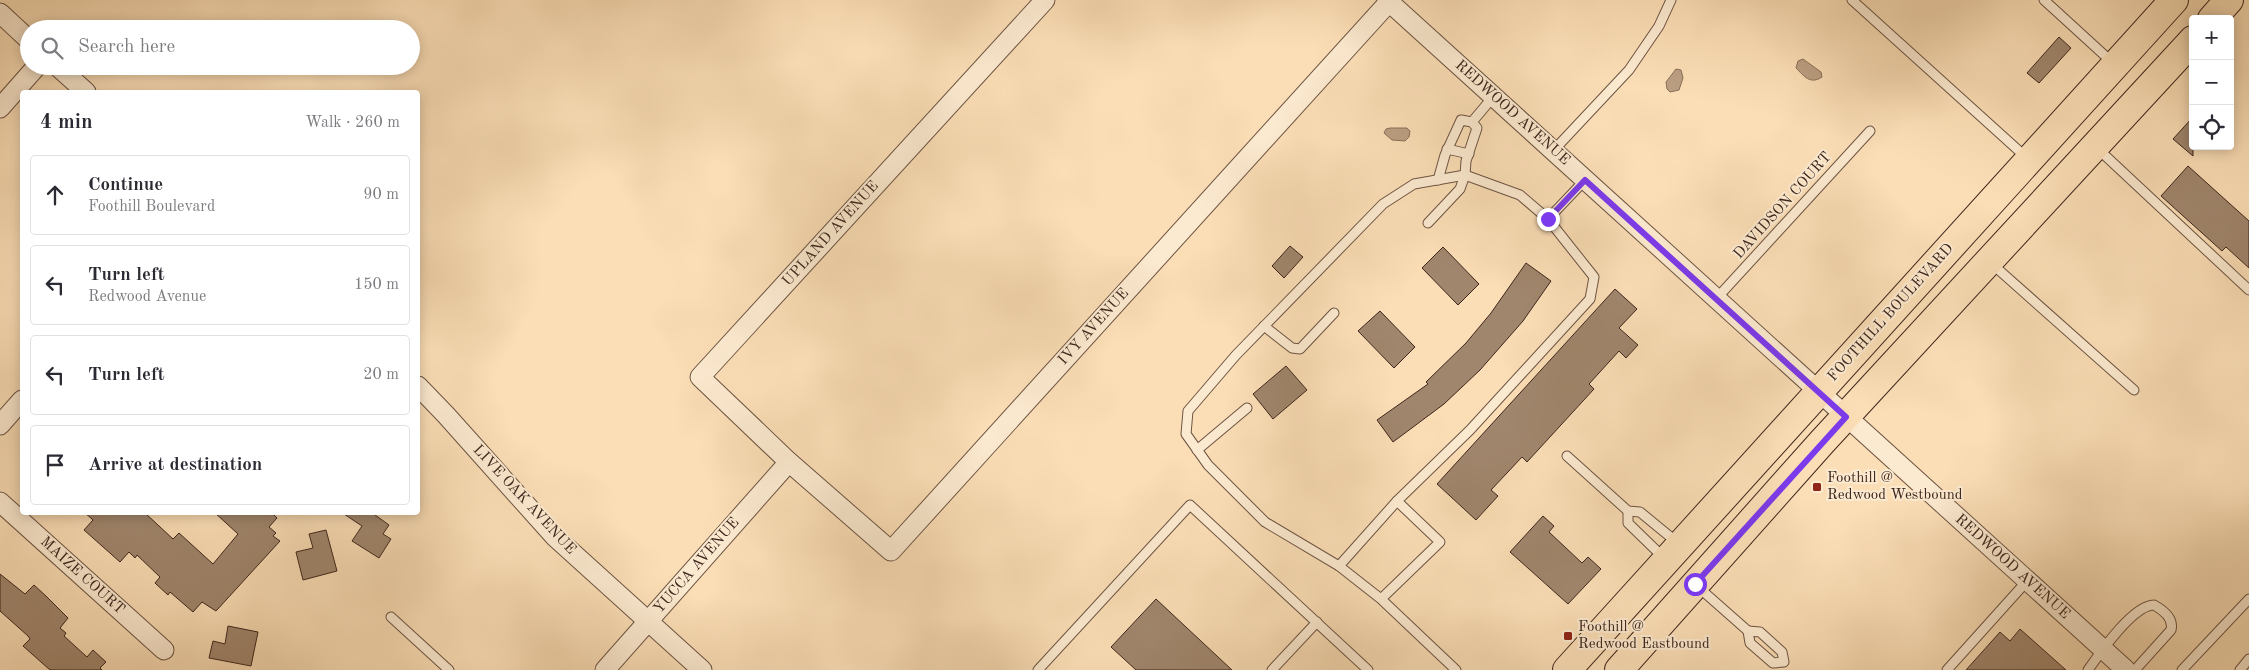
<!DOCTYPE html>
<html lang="en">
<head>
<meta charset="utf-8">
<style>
  :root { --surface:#fff; --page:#f7f7f7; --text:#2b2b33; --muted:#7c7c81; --line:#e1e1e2 }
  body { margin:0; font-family:"Old Standard TT",serif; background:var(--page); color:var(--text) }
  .controls { position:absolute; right:15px; top:15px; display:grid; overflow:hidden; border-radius:5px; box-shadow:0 2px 12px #0003 }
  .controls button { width:45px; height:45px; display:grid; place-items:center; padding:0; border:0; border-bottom:1px solid var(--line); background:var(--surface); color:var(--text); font:25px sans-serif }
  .stop { position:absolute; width:15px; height:15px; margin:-11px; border:4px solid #7c3aed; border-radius:50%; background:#fff }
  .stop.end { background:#7c3aed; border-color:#fff; box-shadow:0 1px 5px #0008 }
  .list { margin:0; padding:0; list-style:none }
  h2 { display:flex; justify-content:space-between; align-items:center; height:65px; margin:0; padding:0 20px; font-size:21px }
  h2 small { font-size:16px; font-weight:400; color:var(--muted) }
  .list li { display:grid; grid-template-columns:32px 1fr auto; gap:15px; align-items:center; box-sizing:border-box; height:80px; margin:0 10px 10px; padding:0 10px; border:1px solid var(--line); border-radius:5px }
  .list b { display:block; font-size:19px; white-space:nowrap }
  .list p { margin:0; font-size:16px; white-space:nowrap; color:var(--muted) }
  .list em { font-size:16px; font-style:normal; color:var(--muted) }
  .icon { flex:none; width:28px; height:28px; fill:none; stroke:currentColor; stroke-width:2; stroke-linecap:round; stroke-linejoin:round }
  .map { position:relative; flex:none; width:2249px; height:670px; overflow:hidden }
  .search { position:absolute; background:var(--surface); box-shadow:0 2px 12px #0003; left:20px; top:20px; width:400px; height:55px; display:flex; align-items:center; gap:12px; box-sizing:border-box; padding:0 18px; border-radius:28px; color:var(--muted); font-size:19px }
  .panel { position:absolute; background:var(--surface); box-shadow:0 2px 12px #0003; left:20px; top:90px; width:400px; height:425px; border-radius:5px }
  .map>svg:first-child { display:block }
  .water { fill:#bb9f82; stroke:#896f5a }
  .building { fill:#a0866d; stroke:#3e261d }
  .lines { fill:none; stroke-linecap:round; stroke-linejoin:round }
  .service-casing { stroke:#6d5443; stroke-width:11 }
  .minor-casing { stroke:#6d5443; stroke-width:21 }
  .primary-casing { stroke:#3e261d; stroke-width:30 }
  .service { stroke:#fcead0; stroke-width:9 }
  .minor { stroke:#fcead0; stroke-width:19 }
  .primary { stroke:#fbdeb6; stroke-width:28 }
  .route { stroke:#7c3aed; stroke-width:6 }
  .poi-dot { fill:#8f2418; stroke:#fcead0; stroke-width:2 }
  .labels { text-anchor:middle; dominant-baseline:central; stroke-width:4; stroke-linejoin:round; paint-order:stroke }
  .street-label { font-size:15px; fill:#3e261d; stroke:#fcead0 }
  .poi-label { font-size:15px; fill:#3e261d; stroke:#fcead0; text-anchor:start }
</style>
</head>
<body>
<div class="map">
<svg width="2249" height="670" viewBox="0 0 2249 670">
  <rect width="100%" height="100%" fill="#fbdeb6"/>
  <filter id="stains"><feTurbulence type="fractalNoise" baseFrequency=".004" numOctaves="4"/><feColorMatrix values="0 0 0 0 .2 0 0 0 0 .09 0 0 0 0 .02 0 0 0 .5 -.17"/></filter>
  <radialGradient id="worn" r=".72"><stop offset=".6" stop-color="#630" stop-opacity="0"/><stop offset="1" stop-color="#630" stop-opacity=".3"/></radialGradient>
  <g class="water">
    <path d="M1803 59 1821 72 1822 77C1810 85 1804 76 1796 68L1798 61Z"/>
    <polygon points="1676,69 1681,70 1683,78 1679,90 1670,92 1667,89 1666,82"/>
    <polygon points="1390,128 1407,128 1410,131 1409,137 1405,141 1392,140 1384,133 1386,129"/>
  </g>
  <g class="building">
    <polygon points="2059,37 2071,48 2039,83 2027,73"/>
    <polygon points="2193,117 2193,156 2173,139"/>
    <polygon points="2188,166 2249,221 2249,268 2226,247 2222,251 2161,196"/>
    <polygon points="1290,246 1303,257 1284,278 1272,266"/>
    <polygon points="1443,247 1479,284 1458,305 1422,268"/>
    <polygon points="1526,263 1551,281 1523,321 1480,370 1444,404 1393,442 1377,420 1428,384 1426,382 1466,343 1491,313"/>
    <polygon points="1615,289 1637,309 1619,328 1638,345 1626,358 1619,351 1589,384 1594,389 1527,462 1522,457 1491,490 1498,496 1476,520 1437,484"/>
    <polygon points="1380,311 1415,347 1394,368 1358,331"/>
    <polygon points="1286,366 1307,390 1273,419 1253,394"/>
    <polygon points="84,512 144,512 173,539 179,533 213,564 238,534 214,512 271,512 277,518 269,527 276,533 273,536 280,541 216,611 202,602 193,612 170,592 168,595 155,583 160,577 137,555 135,558 129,552 120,562 84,530 93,520"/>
    <polygon points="341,512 371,512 389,525 383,534 391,539 379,558 352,541 362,526"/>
    <polygon points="1543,516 1554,526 1549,532 1582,563 1588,557 1601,569 1568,604 1510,552"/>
    <polygon points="326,530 337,571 303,580 296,552 313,548 309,534"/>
    <polygon points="0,574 25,594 34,585 47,597 68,618 60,628 66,633 64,636 87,657 93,650 106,662 100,668 102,670 50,670 23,646 30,639 28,636 0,611"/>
    <polygon points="1156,599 1232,670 1136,670 1111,647"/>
    <polygon points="228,626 258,632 251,666 209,658 213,641 225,644"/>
    <polygon points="2020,629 2066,670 1966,670 2000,632 2010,641"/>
  </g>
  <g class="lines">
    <g class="service-casing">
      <g id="service">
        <polyline points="1852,0 2028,159"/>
        <polyline points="2044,0 2113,63"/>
        <polyline points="1472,122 1493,97"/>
        <polyline points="2097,148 2249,290"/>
        <polyline points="1447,149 1469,154"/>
        <polyline points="1553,151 1629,70 1659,26 1671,0"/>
        <polyline points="1548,219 1585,180"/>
        <polyline points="1428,223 1460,189 1465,175 1466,161 1477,128 1472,122 1461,120 1445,155 1438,180"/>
        <polyline points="1991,263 2134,390"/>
        <polyline points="1716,299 1870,131"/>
        <polyline points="1264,326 1292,348 1300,349 1334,313"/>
        <polyline points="1197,450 1247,408"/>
        <polyline points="1567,456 1628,511 1640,512 1679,544"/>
        <polyline points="1628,511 1628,523 1664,558"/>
        <polyline points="1339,566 1397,501"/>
        <polyline points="1697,586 1748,631"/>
        <polyline points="1381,599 1440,542 1397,501 1470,430 1590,299 1594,277 1548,219 1520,195 1465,175 1414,184 1383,204 1236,355 1188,411 1186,434 1208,465 1265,522 1339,566 1381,599 1456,670"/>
        <polyline points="391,617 449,670"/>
        <polygon points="1748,631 1760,632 1782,652 1784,662 1773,663 1750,643"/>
        <polyline points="1038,670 1190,505 1368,670"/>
        <polyline points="1272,670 1317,622"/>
        <polyline points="1947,670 2027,581"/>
        <path d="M2088 670C2100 653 2133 605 2154 605 2163 610 2174 618 2171 630L2135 670"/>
        <polyline points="2182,670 2249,599"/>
        <polyline points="2240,670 2249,659"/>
      </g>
    </g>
    <g class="minor-casing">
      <g id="minor">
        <polyline points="1045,0 700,377 789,462 891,551 1389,2"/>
        <polyline points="1387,0 2126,670"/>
        <polyline points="0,13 29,40"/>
        <polyline points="57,66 86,92"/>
        <polyline points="0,108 37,66"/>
        <polyline points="418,386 446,415 555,537 702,670"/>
        <polyline points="0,425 22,400"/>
        <polyline points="0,502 164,650"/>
        <polyline points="605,670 789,462"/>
      </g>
    </g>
    <g class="primary-casing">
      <g id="primary">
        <polyline points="2212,19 2229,0"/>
        <polyline points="1567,670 2174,0"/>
        <polyline points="1619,670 1822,442 2193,40"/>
      </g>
    </g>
    <use href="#service" class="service"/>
    <use href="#minor" class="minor"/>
    <use href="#primary" class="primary"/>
  </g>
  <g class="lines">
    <polyline class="route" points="1548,219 1585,180 1846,417 1695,584"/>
  </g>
  <g class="poi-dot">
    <rect x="1812" y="482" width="10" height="10" rx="2.5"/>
    <rect x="1563" y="631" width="10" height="10" rx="2.5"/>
  </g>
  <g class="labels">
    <g class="street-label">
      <text transform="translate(1512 113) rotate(42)">REDWOOD AVENUE</text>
      <text transform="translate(1783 206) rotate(-48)">DAVIDSON COURT</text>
      <text transform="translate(831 234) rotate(-48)">UPLAND AVENUE</text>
      <text transform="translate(1891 313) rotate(-48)">FOOTHILL BOULEVARD</text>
      <text transform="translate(1094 327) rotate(-48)">IVY AVENUE</text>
      <text transform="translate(524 500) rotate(47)">LIVE OAK AVENUE</text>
      <text transform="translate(697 566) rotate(-49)">YUCCA AVENUE</text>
      <text transform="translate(2012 567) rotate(42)">REDWOOD AVENUE</text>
      <text transform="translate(82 576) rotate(42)">MAIZE COURT</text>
    </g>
    <g class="poi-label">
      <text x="1827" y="478">Foothill @<tspan x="1827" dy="17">Redwood Westbound</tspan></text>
      <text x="1578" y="627">Foothill @<tspan x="1578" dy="17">Redwood Eastbound</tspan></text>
    </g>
  </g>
  <rect width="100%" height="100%" filter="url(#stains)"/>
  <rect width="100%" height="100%" fill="url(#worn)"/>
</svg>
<div class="controls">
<button>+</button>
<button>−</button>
<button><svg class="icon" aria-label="locate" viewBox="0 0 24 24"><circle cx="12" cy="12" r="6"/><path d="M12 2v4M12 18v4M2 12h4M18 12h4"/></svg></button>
</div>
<div class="stop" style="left:1695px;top:584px"></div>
<div class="stop end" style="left:1548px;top:219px"></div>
<div class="search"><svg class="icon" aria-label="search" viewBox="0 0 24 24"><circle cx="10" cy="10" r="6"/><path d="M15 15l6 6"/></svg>Search here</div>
<section class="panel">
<h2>4 min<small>Walk · 260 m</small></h2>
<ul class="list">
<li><svg class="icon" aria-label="ahead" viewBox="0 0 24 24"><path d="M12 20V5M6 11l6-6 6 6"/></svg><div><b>Continue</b><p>Foothill Boulevard</p></div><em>90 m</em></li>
<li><svg class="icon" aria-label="left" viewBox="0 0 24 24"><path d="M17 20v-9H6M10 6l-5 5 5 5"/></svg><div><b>Turn left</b><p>Redwood Avenue</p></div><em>150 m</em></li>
<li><svg class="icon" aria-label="left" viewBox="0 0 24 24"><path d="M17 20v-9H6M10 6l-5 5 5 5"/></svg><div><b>Turn left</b></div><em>20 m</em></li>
<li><svg class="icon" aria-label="arrive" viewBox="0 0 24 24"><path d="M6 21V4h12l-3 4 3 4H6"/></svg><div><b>Arrive at destination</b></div></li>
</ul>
</section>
</div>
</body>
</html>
